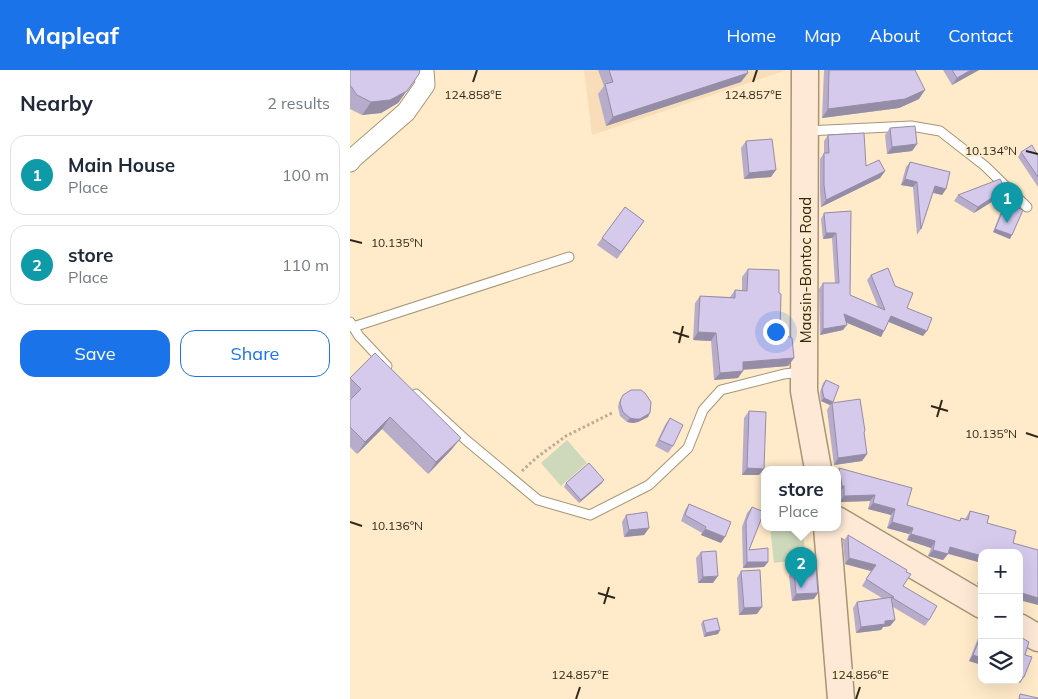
<!DOCTYPE html>
<html lang="en">
<head>
<meta charset="utf-8">
<style>
  :root { --surface:#fff; --page:#f6f6f7; --text:#1f2937; --muted:#747a83; --line:#e0e1e3; --accent:#1a73e8 }
  body { margin:0; font-family:Mulish,sans-serif; background:var(--page); color:var(--text) }
  .controls { position:absolute; right:15px; bottom:15px; display:grid; overflow:hidden; border-radius:10px; box-shadow:0 5px 20px #0002 }
  .controls button { width:45px; height:45px; display:grid; place-items:center; padding:0; border:0; border-bottom:1px solid var(--line); background:var(--surface); color:var(--text); font:25px sans-serif }
  .you { position:absolute; left:425px; top:261px; width:18px; height:18px; margin:-12px; border:4px solid #fff; border-radius:50%; background:#1a73e8; box-shadow:0 0 0 8px #1a73e833 }
  .badge { display:grid; place-items:center; width:32px; height:32px; border-radius:50%; background:var(--accent); color:#fff; font-size:16px; font-weight:700 }
  .pin { position:absolute; translate:-50% -41px; filter:drop-shadow(0 1px 2px #0008) }
  .pin::after { content:''; position:absolute; top:26px; width:18px; height:15px; background:inherit; clip-path:polygon(0 0,100% 0,50% 100%) }
  .popup { position:absolute; left:411px; top:396px; width:80px; height:65px; box-sizing:border-box; display:grid; place-content:center; border-radius:10px; background:var(--surface); filter:drop-shadow(0 1px 4px #0005); font-size:16px; white-space:nowrap; color:var(--muted) }
  .popup b { font-size:19px; color:var(--text) }
  .popup::after { content:''; position:absolute; left:50%; top:100%; margin-left:-10px; border:10px solid transparent; border-top-color:var(--surface) }
  .list { margin:0; padding:0; list-style:none }
  h2 { display:flex; justify-content:space-between; align-items:center; height:65px; margin:0; padding:0 20px; font-size:21px }
  h2 small { font-size:16px; font-weight:400; color:var(--muted) }
  .list li { display:grid; grid-template-columns:32px 1fr auto; gap:15px; align-items:center; box-sizing:border-box; height:80px; margin:0 10px 10px; padding:0 10px; border:1px solid var(--line); border-radius:15px }
  .list b { display:block; font-size:19px; white-space:nowrap }
  .list p { margin:0; font-size:16px; white-space:nowrap; color:var(--muted) }
  .list em { font-size:16px; font-style:normal; color:var(--muted) }
  .actions { display:flex; gap:10px; padding:15px 20px }
  .actions a { flex:1; padding:11px 0; border:1px solid var(--accent); border-radius:15px; text-align:center; font-size:18px; color:var(--accent) }
  .actions .main { background:var(--accent); color:#fff }
  .icon { flex:none; width:28px; height:28px; fill:none; stroke:currentColor; stroke-width:2; stroke-linecap:round; stroke-linejoin:round }
  .map { position:relative; flex:none; width:688px; height:629px; overflow:hidden }
  header { display:flex; align-items:center; gap:30px; box-sizing:border-box; height:70px; padding:0 25px; background:var(--accent); color:#fff }
  header strong { font-size:24px }
  nav { display:flex; gap:28px; margin-inline-start:auto; font-size:18px }
  main { display:flex }
  aside { flex:1; background:var(--surface) }
  .map>svg:first-child { display:block }
  .built { fill:#f7deb8 }
  .green { fill:#ced9bb }
  .lines { fill:none; stroke-linecap:round; stroke-linejoin:round }
  .lane-casing { stroke:#a89576; stroke-width:11 }
  .street-casing { stroke:#a89576; stroke-width:21 }
  .secondary-casing { stroke:#a89576; stroke-width:29 }
  .path { stroke:#bdac92; stroke-width:3; stroke-dasharray:2.5 2.5; stroke-linecap:butt }
  .lane { stroke:#fff; stroke-width:9 }
  .street { stroke:#fff; stroke-width:19 }
  .secondary { stroke:#fee9d7; stroke-width:26 }
  .wall { fill:#b7adcb }
  .shaded-wall { fill:#958da5 }
  .building { fill:#d5c9ec; stroke:#958da5 }
  .ticks { fill:none; stroke:#2f281b; stroke-width:2 }
  .labels { text-anchor:middle; dominant-baseline:central; stroke-width:4; stroke-linejoin:round; paint-order:stroke }
  .street-label { font-size:15px; fill:#2f281b; stroke:#ffeac9 }
  .ticks-label { font-size:12px; text-anchor:middle; fill:#2f281b; stroke:#ffeac9; stroke-width:4; stroke-linejoin:round; paint-order:stroke }
</style>
</head>
<body>
<header>
<strong>Mapleaf</strong>
<nav><a>Home</a><a>Map</a><a>About</a><a>Contact</a></nav>
</header>
<main>
<aside>
<h2>Nearby<small>2 results</small></h2>
<ul class="list">
<li><span class="badge" style="background:#0f9aa8">1</span><div><b>Main House</b><p>Place</p></div><em>100 m</em></li>
<li><span class="badge" style="background:#0f9aa8">2</span><div><b>store</b><p>Place</p></div><em>110 m</em></li>
</ul>
<div class="actions"><a class="main">Save</a><a>Share</a></div>
</aside>
<div class="map">
<svg width="688" height="629" viewBox="0 0 688 629">
  <rect width="100%" height="100%" fill="#ffeac9"/>
  <polygon class="built" points="234,0 437,0 242,65"/>
  <g class="green">
    <polygon points="217,370 237,393 211,416 191,393"/>
    <polygon points="420,457 452,457 456,489 424,493"/>
  </g>
  <g class="lines">
    <g class="lane-casing">
      <g id="lane">
        <polyline points="456,61 561,56 590,61 635,96 677,137"/>
        <polyline points="0,252 9,266 37,296"/>
        <polyline points="3,257 219,187"/>
        <polyline points="66,324 116,370 188,430 240,445 299,415 338,378 353,340 371,320 434,304 452,302"/>
      </g>
    </g>
    <g class="street-casing">
      <polyline id="street" points="0,92 3,88 56,42 75,15 74,0"/>
    </g>
    <g class="secondary-casing">
      <g id="secondary">
        <polyline points="455,0 454,321 468,399"/>
        <polyline points="487,450 632,535"/>
        <polyline points="477,457 491,629"/>
        <polyline points="669,557 688,568"/>
      </g>
    </g>
    <polyline class="path" points="172,401 186,388 216,366 264,342"/>
    <use href="#lane" class="lane"/>
    <use href="#street" class="street"/>
    <use href="#secondary" class="secondary"/>
  </g>
  <g class="wall">
    <polygon points="0,0 60,16 48,33 31,43 12,45 0,39"/>
    <polygon points="248,0 397,0 391,12 256,56 248,24 254,16"/>
    <polygon points="474,0 565,0 569,29 549,38 472,48"/>
    <polygon points="593,0 629,0 602,15"/>
    <polygon points="540,58 567,74 562,81 537,84 535,65"/>
    <polygon points="478,65 516,96 535,101 530,108 471,137 470,122 470,89 474,83 474,71"/>
    <polygon points="396,71 421,107 394,109 391,78"/>
    <polygon points="671,82 688,86 688,117 668,87"/>
    <polygon points="560,92 596,119 592,125 583,123 571,159 567,165 563,117 551,115 556,97"/>
    <polygon points="608,125 651,126 624,143 604,131"/>
    <polygon points="656,133 660,169 643,162 653,136"/>
    <polygon points="275,137 294,151 267,189 247,175"/>
    <polygon points="501,141 500,225 528,237 517,210 521,205 545,216 573,266 538,252 531,267 496,252 493,260 470,265 469,219 473,213 485,213 482,168 473,169 471,149 474,143"/>
    <polygon points="398,199 429,223 430,263 444,288 438,296 393,300 388,308 364,310 361,271 343,270 345,233 350,226 380,227 385,220 392,221 392,207"/>
    <polygon points="0,308 102,379 78,404 32,359 7,384 0,377 0,330 1,329 0,328"/>
    <polygon points="476,310 482,333 515,361 514,363 517,384 512,391 484,395 477,340 480,335 471,331 470,322 473,313"/>
    <polygon points="273,325 298,347 288,352 283,353 277,352 270,346 268,337 269,332"/>
    <polygon points="399,341 409,405 392,405 394,348"/>
    <polygon points="320,348 323,376 318,383 305,376 315,355"/>
    <polygon points="489,398 557,435 609,451 611,448 615,449 620,441 663,473 669,483 632,483 632,493 598,484 593,490 578,486 581,478 557,470 559,464 537,458 541,445 518,439 520,431 490,432 489,423 488,423 487,420 487,401"/>
    <polygon points="216,413 252,413 229,433 214,417"/>
    <polygon points="339,434 371,473 351,465 352,463 331,451 335,440"/>
    <polygon points="402,437 399,480 418,492 414,497 393,498 392,457 397,443"/>
    <polygon points="276,445 299,458 294,465 274,467 272,452"/>
    <polygon points="498,465 553,516 579,550 575,556 543,537 545,550 540,556 533,557 531,560 506,563 503,538 507,532 532,528 512,516 521,501 495,494 493,472"/>
    <polygon points="351,482 363,513 348,513 346,488"/>
    <polygon points="632,498 632,517 627,514"/>
    <polygon points="444,499 464,529 442,531 439,506"/>
    <polygon points="391,501 407,544 389,545 387,508"/>
    <polygon points="353,551 370,560 368,564 354,567 351,554"/>
    <polygon points="632,558 632,595 619,591"/>
  </g>
  <g class="shaded-wall">
    <polygon points="621,0 629,0 602,15 607,8"/>
    <polygon points="398,3 391,12 256,56 263,47"/>
    <polygon points="69,4 48,33 31,43 12,45 21,32"/>
    <polygon points="575,20 569,29 549,38 472,48 478,39"/>
    <polygon points="567,74 562,81 537,84 542,77"/>
    <polygon points="426,100 421,107 394,109 399,103"/>
    <polygon points="535,101 530,108 471,137 476,130"/>
    <polygon points="555,109 567,112 563,117 551,115"/>
    <polygon points="585,116 596,119 592,125 581,122"/>
    <polygon points="655,119 651,126 624,143 628,137"/>
    <polygon points="645,159 662,165 660,169 643,162"/>
    <polygon points="476,163 486,163 482,168 473,169"/>
    <polygon points="494,244 534,261 531,267 490,250"/>
    <polygon points="541,246 577,261 573,266 537,251"/>
    <polygon points="497,255 493,260 470,265 473,259"/>
    <polygon points="348,262 366,263 361,271 343,270"/>
    <polygon points="444,288 438,296 387,300 393,292"/>
    <polygon points="393,301 388,308 364,310 370,303"/>
    <polygon points="474,328 483,332 480,335 471,331"/>
    <polygon points="300,343 298,347 288,352 283,353 277,352 280,348"/>
    <polygon points="40,347 32,359 7,384 15,372"/>
    <polygon points="111,368 102,379 78,404 86,392"/>
    <polygon points="517,384 512,391 484,395 488,388"/>
    <polygon points="397,398 414,399 409,405 392,405"/>
    <polygon points="254,410 252,413 229,433 231,430"/>
    <polygon points="492,416 494,416 489,423 488,423"/>
    <polygon points="525,425 520,431 490,432 494,426"/>
    <polygon points="523,433 545,439 541,445 518,439"/>
    <polygon points="542,452 563,458 559,464 537,458"/>
    <polygon points="299,458 294,465 274,467 279,460"/>
    <polygon points="355,459 375,467 371,473 351,465"/>
    <polygon points="561,464 585,471 581,478 557,470"/>
    <polygon points="600,477 632,486 632,493 596,483"/>
    <polygon points="583,480 598,484 593,490 578,486"/>
    <polygon points="499,488 526,495 521,501 495,494"/>
    <polygon points="397,492 418,492 414,497 393,498"/>
    <polygon points="368,506 363,513 348,513 353,507"/>
    <polygon points="669,522 688,528 688,535 669,530"/>
    <polygon points="468,523 464,529 442,531 446,524"/>
    <polygon points="412,537 407,544 389,545 394,538"/>
    <polygon points="545,550 540,556 533,557 531,560 506,563 511,557 535,551"/>
    <polygon points="370,560 368,564 354,567 356,563"/>
    <polygon points="623,585 632,588 632,595 619,591"/>
    <polygon points="669,605 674,607 670,613 664,610 669,610"/>
  </g>
  <g class="building">
    <polygon points="0,0 70,0 69,4 57,21 40,30 21,32 7,25 0,15"/>
    <polygon points="259,0 397,0 398,3 263,47 255,14 263,12"/>
    <polygon points="479,0 565,0 575,20 555,29 478,39"/>
    <polygon points="602,0 621,0 607,8"/>
    <polygon points="565,56 567,74 542,77 540,58"/>
    <polygon points="514,63 516,96 529,90 535,101 476,130 474,115 474,83 479,83 478,65"/>
    <polygon points="422,69 426,100 399,103 396,71"/>
    <polygon points="682,75 688,86 688,107 671,82"/>
    <polygon points="560,92 600,102 596,119 585,116 571,159 567,112 555,109"/>
    <polygon points="650,109 655,119 628,137 608,125"/>
    <polygon points="656,133 673,140 662,165 645,159"/>
    <polygon points="275,137 294,151 271,182 252,168"/>
    <polygon points="501,141 500,225 535,240 521,205 538,198 545,216 563,223 557,238 582,248 577,261 541,246 534,261 494,244 497,255 473,259 473,213 489,213 486,163 476,163 474,143"/>
    <polygon points="398,199 429,200 429,223 431,224 430,263 442,268 444,288 393,292 393,301 370,303 366,263 348,262 350,226 385,228 385,220 397,221"/>
    <polygon points="25,283 111,368 86,392 40,347 15,372 0,357 0,330 11,319 0,308"/>
    <polygon points="476,310 489,316 483,332 474,328 472,319"/>
    <polygon points="281,320 291,320 295,323 301,332 300,343 290,349 285,349 280,348 273,342 270,333 271,329 273,325"/>
    <polygon points="510,329 515,361 514,362 517,384 488,388 482,333"/>
    <polygon points="399,341 416,342 414,399 397,398"/>
    <polygon points="320,348 333,355 323,376 309,370"/>
    <polygon points="239,393 254,410 231,430 216,413"/>
    <polygon points="489,398 562,418 557,435 610,451 611,448 618,450 620,441 639,446 637,453 666,461 663,473 688,480 688,528 669,522 669,483 632,483 632,486 600,477 598,484 583,480 585,471 561,464 563,458 542,452 545,439 523,433 525,425 494,426 494,416 492,416"/>
    <polygon points="339,434 381,452 375,467 355,459 356,457 335,445"/>
    <polygon points="402,437 414,442 399,480 418,478 418,492 397,492 396,451"/>
    <polygon points="297,442 299,458 279,460 276,445"/>
    <polygon points="498,465 557,500 556,502 561,504 553,516 587,536 579,550 541,527 545,550 535,551 535,554 511,557 507,532 544,527 516,509 526,495 499,488"/>
    <polygon points="366,481 368,506 353,507 351,482"/>
    <polygon points="466,497 468,523 446,524 444,499"/>
    <polygon points="410,500 412,537 394,538 391,501"/>
    <polygon points="367,548 370,560 356,563 353,551"/>
    <polygon points="632,563 632,588 623,585"/>
    <polygon points="669,566 679,572 675,585 682,587 674,607 669,605"/>
    <polygon points="670,624 688,628 688,629 669,629"/>
  </g>
  <path class="ticks" d="M123 12 127 0M403 12 407 0M676 81 688 84M0 170 12 173M323 262 339 267M329 273 333 256M581 336 598 341M587 347 592 330M676 363 688 367M0 452 12 456M248 523 265 528M254 534 259 517M226 629 230 617M506 629 510 617"/>
  <g class="labels">
    <g class="street-label">
      <text transform="translate(455 200) rotate(-90)">Maasin-Bontoc Road</text>
    </g>
  </g>
  <g class="ticks-label">
    <text x="123" y="29">124.858°E</text>
    <text x="403" y="29">124.857°E</text>
    <text x="641" y="85">10.134°N</text>
    <text x="47" y="177">10.135°N</text>
    <text x="641" y="368">10.135°N</text>
    <text x="47" y="460">10.136°N</text>
    <text x="230" y="609">124.857°E</text>
    <text x="510" y="609">124.856°E</text>
  </g>
</svg>
<div class="controls">
<button>+</button>
<button>−</button>
<button><svg class="icon" aria-label="layers" viewBox="0 0 24 24"><path d="M12 4l9 5-9 5-9-5zM3 14l9 5 9-5"/></svg></button>
</div>
<div class="you"></div>
<div class="pin badge" style="left:657px;top:153px;background:#0f9aa8">1</div>
<div class="pin badge" style="left:451px;top:518px;background:#0f9aa8">2</div>
<div class="popup"><b>store</b>Place</div>
</div>
</main>
</body>
</html>
